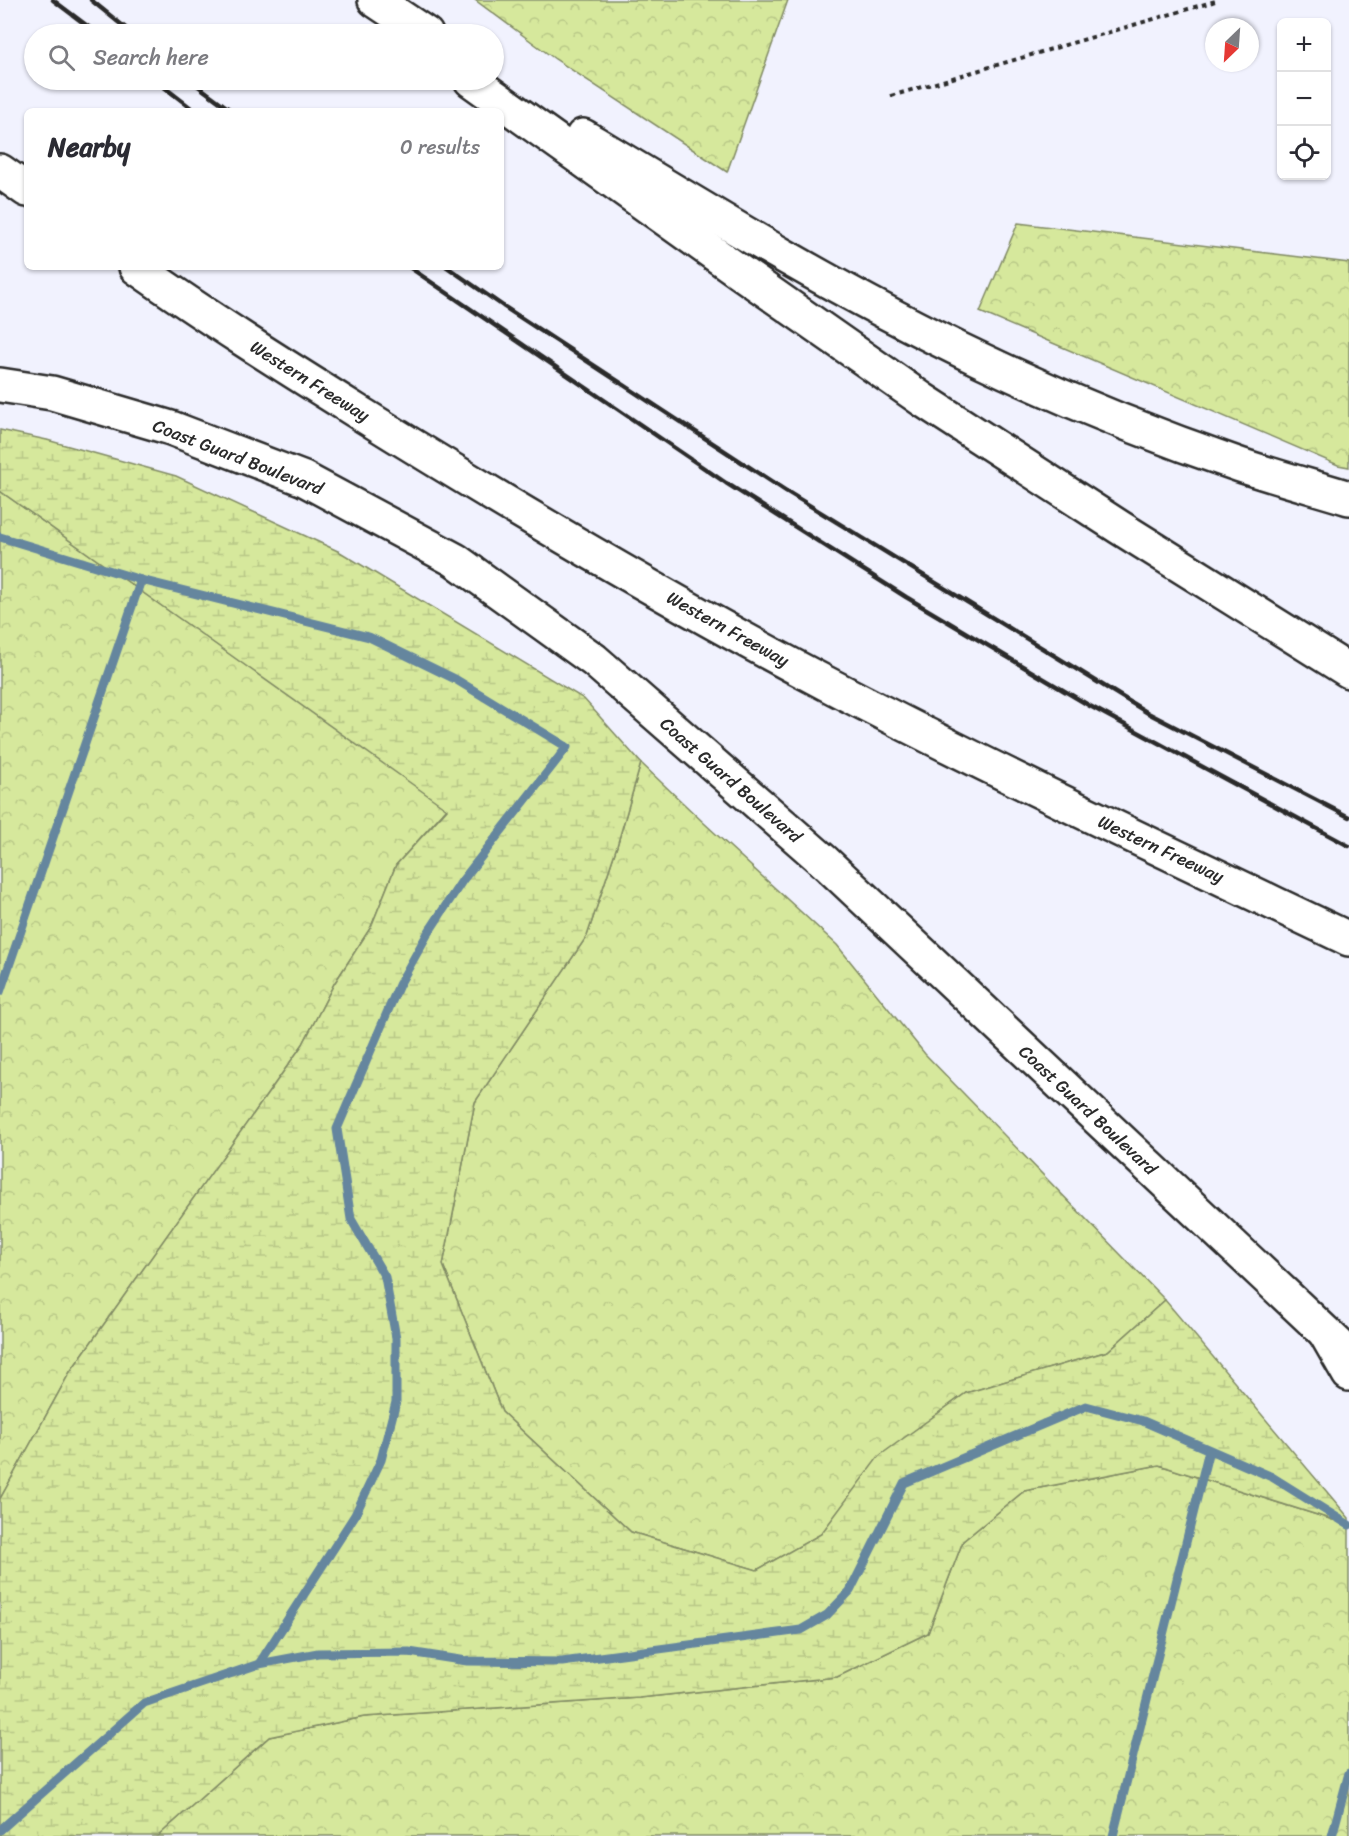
<!DOCTYPE html>
<html lang="en">
<head>
<meta charset="utf-8">
<style>
  :root { --surface:#fff; --page:#f2f2f3; --text:#2b2b33; --muted:#7c7c81; --line:#e1e1e2 }
  body { margin:0; font-family:Sriracha,sans-serif; background:var(--page); color:var(--text) }
  .controls { position:absolute; right:18px; top:18px; display:grid; overflow:hidden; border-radius:9px; box-shadow:0 2px 4px #0004 }
  .controls button { width:54px; height:54px; display:grid; place-items:center; padding:0; border:0; border-bottom:2px solid var(--line); background:var(--surface); color:var(--text); font:30px sans-serif }
  .compass { position:absolute; left:1205px; top:18px; width:54px; height:54px; border-radius:50%; background:var(--surface); box-shadow:0 2px 4px #0004; rotate:205deg }
  .list { margin:0; padding:0; list-style:none }
  h2 { display:flex; justify-content:space-between; align-items:center; height:78px; margin:0; padding:0 24px; font-size:26px }
  h2 small { font-size:20px; font-weight:400; color:var(--muted) }
  .icon { flex:none; width:33px; height:33px; fill:none; stroke:currentColor; stroke-width:2; stroke-linecap:round; stroke-linejoin:round }
  .map { position:relative; flex:none; width:1349px; height:1836px; overflow:hidden }
  .search { position:absolute; background:var(--surface); box-shadow:0 2px 4px #0004; left:24px; top:24px; width:480px; height:66px; display:flex; align-items:center; gap:15px; box-sizing:border-box; padding:0 21px; border-radius:33px; color:var(--muted); font-size:22px }
  .panel { position:absolute; background:var(--surface); box-shadow:0 2px 4px #0004; left:24px; top:108px; width:480px; height:162px; border-radius:9px }
  .map>svg:first-child { display:block }
  .forest { fill:url(#forest-crowns); stroke:#808a64; stroke-width:1.5 }
  .wetland { fill:url(#wetland-marsh); stroke:#808a64; stroke-width:1.5 }
  .lines { fill:none; stroke-linecap:round; stroke-linejoin:round }
  .stream { stroke:#65869e; stroke-width:9 }
  .minor-casing { stroke:#2b2b2b; stroke-width:38 }
  .tertiary-casing { stroke:#2b2b2b; stroke-width:38 }
  .motorway-casing { stroke:#2b2b2b; stroke-width:38 }
  .path { stroke:#2b2b2b; stroke-width:4; stroke-dasharray:4.5 4.5; stroke-linecap:butt }
  .minor { stroke:#fff; stroke-width:33 }
  .tertiary { stroke:#fff; stroke-width:33 }
  .motorway { stroke:#fff; stroke-width:33 }
  .rail { stroke:#2b2b2b; stroke-width:4.5 }
  .labels { text-anchor:middle; dominant-baseline:central; stroke-width:4.5; stroke-linejoin:round; paint-order:stroke }
  .street-label { font-size:18px; fill:#2b2b2b; stroke:#fff }
</style>
</head>
<body>
<div class="map">
<svg width="1349" height="1836" viewBox="0 0 1349 1836">
  <defs>
    <pattern id="forest-crowns" width="20" height="18" patternUnits="userSpaceOnUse" patternTransform="scale(1.5)"><rect width="20" height="18" fill="#d6e89c"/><path d="M2 6a3 3 0 1 1 6 0M12 15a3 3 0 1 1 6 0" fill="none" stroke="#b8c787"/></pattern>
    <pattern id="wetland-marsh" width="20" height="14" patternUnits="userSpaceOnUse" patternTransform="scale(1.5)"><rect width="20" height="14" fill="#d6e89c"/><path d="M1 5h8M5 5V1M11 12h8M15 12V8" fill="none" stroke="#b8c787"/></pattern>
  </defs>
  <rect width="100%" height="100%" fill="#f1f2fe"/>
  <filter id="ink" filterUnits="userSpaceOnUse"><feTurbulence type="fractalNoise" baseFrequency=".0167" numOctaves="2"/><feDisplacementMap in="SourceGraphic" scale="12" xChannelSelector="R" yChannelSelector="G"/><feConvolveMatrix kernelMatrix="1 2 1 2 8 2 1 2 1" color-interpolation-filters="sRGB"/></filter>
  <g filter="url(#ink)">
    <g class="forest">
      <polygon points="475,0 788,0 727,172 555,59"/>
      <polygon points="1018,223 1349,263 1349,467 1338,465 980,312"/>
      <polygon points="0,491 447,808 396,865 371,927 334,984 303,1044 70,1372 0,1499"/>
      <polygon points="641,763 704,823 837,945 925,1054 1165,1300 1108,1351 966,1393 880,1456 821,1534 757,1570 631,1532 502,1412 443,1265 475,1102 587,936 617,846"/>
      <polygon points="1159,1465 1349,1525 1349,1836 158,1836 269,1737 364,1717 639,1698 837,1677 928,1633 963,1541 1024,1491"/>
    </g>
    <polygon class="wetland" points="0,430 47,440 176,476 340,552 584,699 641,763 617,846 587,936 475,1102 443,1265 502,1412 631,1532 757,1570 821,1534 879,1456 966,1393 1108,1351 1165,1300 1349,1518 1349,1525 1159,1465 1024,1491 963,1541 928,1633 837,1677 639,1698 364,1717 269,1737 158,1836 0,1836 0,1499 70,1372 303,1044 334,984 371,927 396,865 447,809 0,491"/>
    <g class="lines">
      <g class="stream">
        <polyline points="0,537 141,580"/>
        <polyline points="0,992 141,580 369,637 455,679 567,747 462,881 428,933 399,985 337,1129 351,1219 385,1277 396,1338 396,1402 381,1460 355,1515 259,1664"/>
        <polyline points="0,1830 144,1703 259,1664 318,1653 409,1652 467,1661 562,1662 801,1630 827,1615 850,1591 904,1483 1086,1406 1143,1421 1272,1477 1349,1525"/>
        <polyline points="1113,1836 1209,1450"/>
        <polyline points="1332,1836 1349,1773"/>
      </g>
      <g class="minor-casing">
        <polyline id="minor" points="0,385 52,393 171,428 304,479 455,560 594,660 825,862 1346,1352"/>
      </g>
      <g class="tertiary-casing">
        <polyline id="tertiary" points="1326,1334 1349,1374"/>
      </g>
      <g class="motorway-casing">
        <g id="motorway">
          <polyline points="375,0 426,34"/>
          <polyline points="471,80 740,272 923,400 1119,527 1349,671"/>
          <path d="M583 136C713 215 842 294 979 359 1063 399 1152 435 1240 465 1276 477 1313 487 1349 498"/>
          <polyline points="0,171 27,190"/>
          <path d="M136 267C208 318 283 365 358 412 514 509 672 603 835 688 1004 776 1177 857 1349 939"/>
        </g>
      </g>
      <polyline class="path" points="891,96 1219,0"/>
      <use href="#minor" class="minor"/>
      <use href="#tertiary" class="tertiary"/>
      <use href="#motorway" class="motorway"/>
      <g class="rail">
        <polyline points="53,0 98,34"/>
        <polyline points="91,0 133,34"/>
        <polyline points="155,80 195,111"/>
        <polyline points="190,80 232,111"/>
        <polyline points="409,267 726,483 906,597 1090,706 1349,846"/>
        <polyline points="447,267 503,306 786,491 1148,713 1349,817"/>
      </g>
    </g>
  </g>
  <g class="labels">
    <g class="street-label">
      <text transform="translate(310 381) rotate(32)">Western Freeway</text>
      <text transform="translate(238 457) rotate(21)">Coast Guard Boulevard</text>
      <text transform="translate(728 629) rotate(29)">Western Freeway</text>
      <text transform="translate(731 780) rotate(41)">Coast Guard Boulevard</text>
      <text transform="translate(1161 849) rotate(25)">Western Freeway</text>
      <text transform="translate(1088 1110) rotate(43)">Coast Guard Boulevard</text>
    </g>
  </g>
</svg>
<div class="controls">
<button>+</button>
<button>−</button>
<button><svg class="icon" aria-label="locate" viewBox="0 0 24 24"><circle cx="12" cy="12" r="6"/><path d="M12 2v4M12 18v4M2 12h4M18 12h4"/></svg></button>
</div>
<svg class="compass" viewBox="-18 -18 36 36"><path d="M0-13l5 13h-10z" fill="#e53935"/><path d="M0 13l5-13h-10z" fill="#7c7c81"/></svg>
<div class="search"><svg class="icon" aria-label="search" viewBox="0 0 24 24"><circle cx="10" cy="10" r="6"/><path d="M15 15l6 6"/></svg>Search here</div>
<section class="panel">
<h2>Nearby<small>0 results</small></h2>
<ul class="list">
</ul>
</section>
</div>
</body>
</html>
